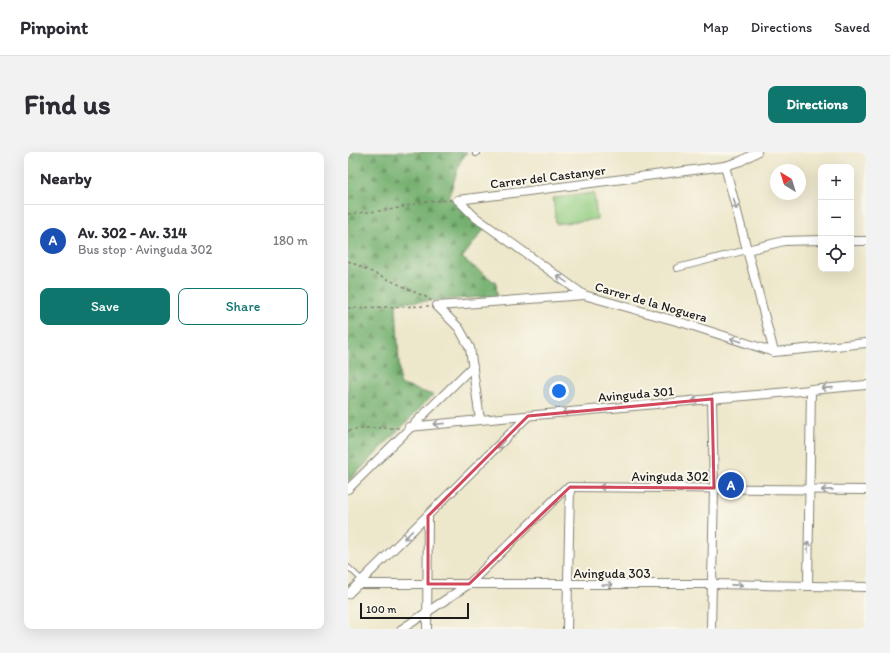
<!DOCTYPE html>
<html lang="en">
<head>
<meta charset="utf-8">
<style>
  :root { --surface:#fff; --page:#f2f2f3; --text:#2b2b33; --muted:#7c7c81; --line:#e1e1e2; --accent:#0f766e }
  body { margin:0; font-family:Itim,sans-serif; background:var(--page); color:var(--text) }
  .controls { position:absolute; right:12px; top:12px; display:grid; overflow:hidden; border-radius:8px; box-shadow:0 4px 16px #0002 }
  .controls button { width:36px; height:36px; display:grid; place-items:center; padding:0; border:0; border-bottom:1px solid var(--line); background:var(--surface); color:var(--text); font:20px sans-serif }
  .compass { position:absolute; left:422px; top:12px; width:36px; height:36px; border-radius:50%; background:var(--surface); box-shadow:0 4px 16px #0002; rotate:322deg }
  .scale { position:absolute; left:12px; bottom:10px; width:109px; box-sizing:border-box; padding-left:4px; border:2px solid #1c1c1c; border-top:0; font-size:11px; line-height:14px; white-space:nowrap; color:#1c1c1c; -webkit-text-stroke:3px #fbf7ec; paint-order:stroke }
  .you { position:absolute; left:211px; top:239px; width:14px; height:14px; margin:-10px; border:3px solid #fff; border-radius:50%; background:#1a73e8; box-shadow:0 0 0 6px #1a73e833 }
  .badge { display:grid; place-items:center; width:26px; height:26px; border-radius:50%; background:var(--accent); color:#fff; font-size:13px; font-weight:700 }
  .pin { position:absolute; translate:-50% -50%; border:2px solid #fff; box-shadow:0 1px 4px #0006 }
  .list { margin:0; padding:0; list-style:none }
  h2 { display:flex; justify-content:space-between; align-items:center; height:52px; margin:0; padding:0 16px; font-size:17px }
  h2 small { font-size:13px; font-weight:400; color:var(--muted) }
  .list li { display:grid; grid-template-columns:26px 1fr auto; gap:12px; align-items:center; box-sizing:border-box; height:72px; padding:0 16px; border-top:1px solid var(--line) }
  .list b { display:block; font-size:15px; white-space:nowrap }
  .list p { margin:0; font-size:13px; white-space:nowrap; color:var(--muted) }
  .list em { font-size:13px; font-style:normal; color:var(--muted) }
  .actions { display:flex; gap:8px; padding:12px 16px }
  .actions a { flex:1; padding:9px 0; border:1px solid var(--accent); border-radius:8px; text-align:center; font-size:14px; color:var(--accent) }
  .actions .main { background:var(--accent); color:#fff }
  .icon { flex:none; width:22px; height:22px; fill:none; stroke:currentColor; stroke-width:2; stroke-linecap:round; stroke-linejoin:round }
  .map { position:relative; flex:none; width:518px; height:477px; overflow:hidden; border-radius:8px }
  header { display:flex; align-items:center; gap:24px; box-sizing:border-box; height:56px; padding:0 20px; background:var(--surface); border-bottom:1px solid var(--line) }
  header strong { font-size:19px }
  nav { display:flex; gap:22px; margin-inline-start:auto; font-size:14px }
  .intro { display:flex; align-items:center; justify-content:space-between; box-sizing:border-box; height:96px; padding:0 24px }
  h1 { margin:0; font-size:28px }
  .button { padding:10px 18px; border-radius:8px; background:var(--accent); color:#fff; font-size:14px; font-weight:700 }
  main { display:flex; gap:24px; padding:0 24px }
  aside { flex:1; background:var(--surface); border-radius:8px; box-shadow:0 4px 16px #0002 }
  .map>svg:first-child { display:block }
  .forest { fill:url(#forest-firs); stroke:#486646 }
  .garden { fill:#92cd81; stroke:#57744e }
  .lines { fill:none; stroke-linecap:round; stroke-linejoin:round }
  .service-casing { stroke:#848274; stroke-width:6 }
  .pedestrian-casing { stroke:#848274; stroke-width:8 }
  .minor-casing { stroke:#848274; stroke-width:10 }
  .path { stroke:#848274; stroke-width:1.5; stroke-dasharray:3 3; stroke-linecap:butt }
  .service { stroke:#fff; stroke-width:4 }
  .pedestrian { stroke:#fff; stroke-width:6 }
  .minor { stroke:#fff; stroke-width:8 }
  .oneway { stroke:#999 }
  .marked { fill:none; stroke:#d1495b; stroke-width:3; stroke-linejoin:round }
  .labels { text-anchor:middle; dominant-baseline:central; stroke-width:4; stroke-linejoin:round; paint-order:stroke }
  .street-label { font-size:13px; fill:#1c1c1c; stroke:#fbf7ec }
</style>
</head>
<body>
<header>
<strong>Pinpoint</strong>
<nav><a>Map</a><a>Directions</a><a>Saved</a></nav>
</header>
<div class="intro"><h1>Find us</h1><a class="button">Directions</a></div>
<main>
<aside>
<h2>Nearby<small></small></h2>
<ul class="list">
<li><span class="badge" style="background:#1a4fb4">A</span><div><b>Av. 302 - Av. 314</b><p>Bus stop · Avinguda 302</p></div><em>180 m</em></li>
</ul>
<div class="actions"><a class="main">Save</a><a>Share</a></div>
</aside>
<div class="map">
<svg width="518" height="477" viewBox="0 0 518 477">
  <defs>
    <pattern id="forest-firs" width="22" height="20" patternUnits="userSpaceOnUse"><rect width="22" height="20" fill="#75b06f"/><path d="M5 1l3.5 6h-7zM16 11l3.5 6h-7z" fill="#5f8e5a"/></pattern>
  </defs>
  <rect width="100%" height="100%" fill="#fbf7ec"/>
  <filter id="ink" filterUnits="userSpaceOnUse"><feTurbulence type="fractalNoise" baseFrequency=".025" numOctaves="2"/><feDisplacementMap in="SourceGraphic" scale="8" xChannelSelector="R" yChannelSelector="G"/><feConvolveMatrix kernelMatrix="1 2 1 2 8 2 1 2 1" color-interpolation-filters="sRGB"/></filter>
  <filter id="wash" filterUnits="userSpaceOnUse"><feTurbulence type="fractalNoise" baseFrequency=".012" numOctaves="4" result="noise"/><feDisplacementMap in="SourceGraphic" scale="16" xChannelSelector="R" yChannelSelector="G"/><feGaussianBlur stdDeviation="0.9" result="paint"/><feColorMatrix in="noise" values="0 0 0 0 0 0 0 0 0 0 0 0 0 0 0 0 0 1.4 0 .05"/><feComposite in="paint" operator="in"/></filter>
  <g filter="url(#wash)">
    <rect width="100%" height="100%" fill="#ede7cb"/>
    <polygon class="forest" points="0,0 119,0 112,10 101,45 137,76 114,106 148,131 149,144 48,151 52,232 85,243 0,330"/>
    <polygon class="garden" points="246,41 249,67 208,72 205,46"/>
  </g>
  <g filter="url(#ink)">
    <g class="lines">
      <g class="service-casing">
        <polyline id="service" points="0,415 14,428"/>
      </g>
      <g class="pedestrian-casing">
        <g id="pedestrian">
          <polyline points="128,1 129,0"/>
          <polyline points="329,116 399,98"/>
        </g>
      </g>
      <g class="minor-casing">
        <g id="minor">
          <polyline points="377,14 426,200"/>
          <polyline points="110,48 127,65 236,143 339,172 426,200 518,191"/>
          <polyline points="110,48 377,14 393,9 409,0"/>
          <polyline points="503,89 518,89"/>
          <polyline points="399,98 436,89 473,88"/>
          <polyline points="89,154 236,143"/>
          <polyline points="89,154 111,176 122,196 132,268"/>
          <polyline points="61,275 132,268 518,233"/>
          <polyline points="222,335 518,338"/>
          <polyline points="0,337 125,214"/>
          <polyline points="11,432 364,432 518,435"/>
          <polyline points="460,434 463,237"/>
          <polyline points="0,442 180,264"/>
          <polyline points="54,477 121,432 217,337 222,335"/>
          <polyline points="79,477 80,364"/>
          <polyline points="219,477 222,335"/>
          <polyline points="363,477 366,336 364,247"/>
        </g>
      </g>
      <g class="path">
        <polyline points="0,62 41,58 76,50 104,48"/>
        <polyline points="0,109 80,146 83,149"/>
        <polyline points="0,156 83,154"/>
        <polyline points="0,279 19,276 52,276"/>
      </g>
      <use href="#service" class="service"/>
      <use href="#pedestrian" class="pedestrian"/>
      <use href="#minor" class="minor"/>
    </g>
    <defs><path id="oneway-shaft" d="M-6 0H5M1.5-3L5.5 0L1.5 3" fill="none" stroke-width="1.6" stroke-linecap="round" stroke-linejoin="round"/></defs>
    <g class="oneway">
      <use href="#oneway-shaft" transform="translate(387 52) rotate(75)"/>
      <use href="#oneway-shaft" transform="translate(214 127) rotate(-145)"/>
      <use href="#oneway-shaft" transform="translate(388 188) rotate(-162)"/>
      <use href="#oneway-shaft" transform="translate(479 236) rotate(176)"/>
      <use href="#oneway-shaft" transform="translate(350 248) rotate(175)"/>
      <use href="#oneway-shaft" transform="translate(220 260) rotate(175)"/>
      <use href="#oneway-shaft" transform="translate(91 272) rotate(174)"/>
      <use href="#oneway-shaft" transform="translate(153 292) rotate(135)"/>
      <use href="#oneway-shaft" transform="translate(257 335) rotate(-180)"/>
      <use href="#oneway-shaft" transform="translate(479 338) rotate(179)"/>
      <use href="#oneway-shaft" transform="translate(60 383) rotate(136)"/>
      <use href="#oneway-shaft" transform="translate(460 395) rotate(-89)"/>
      <use href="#oneway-shaft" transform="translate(259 433)"/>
      <use href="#oneway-shaft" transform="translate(389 433) rotate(1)"/>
    </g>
  </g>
  <path class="marked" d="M364 247 366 336 222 335 121 432H80V364L180 264Z"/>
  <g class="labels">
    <g class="street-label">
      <text transform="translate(200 25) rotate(-7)">Carrer del Castanyer</text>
      <text transform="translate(303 150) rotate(16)">Carrer de la Noguera</text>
      <text transform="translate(288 242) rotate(-5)">Avinguda 301</text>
      <text x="322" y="324">Avinguda 302</text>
      <text x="264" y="421">Avinguda 303</text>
    </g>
  </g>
</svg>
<div class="controls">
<button>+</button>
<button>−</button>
<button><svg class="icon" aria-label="locate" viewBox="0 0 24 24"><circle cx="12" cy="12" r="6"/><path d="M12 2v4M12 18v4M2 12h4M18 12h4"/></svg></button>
</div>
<svg class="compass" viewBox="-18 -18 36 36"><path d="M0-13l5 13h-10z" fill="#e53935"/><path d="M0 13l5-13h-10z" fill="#7c7c81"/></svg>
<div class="scale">100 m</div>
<div class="you"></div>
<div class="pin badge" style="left:383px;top:333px;background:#1a4fb4">A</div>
</div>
</main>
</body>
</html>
